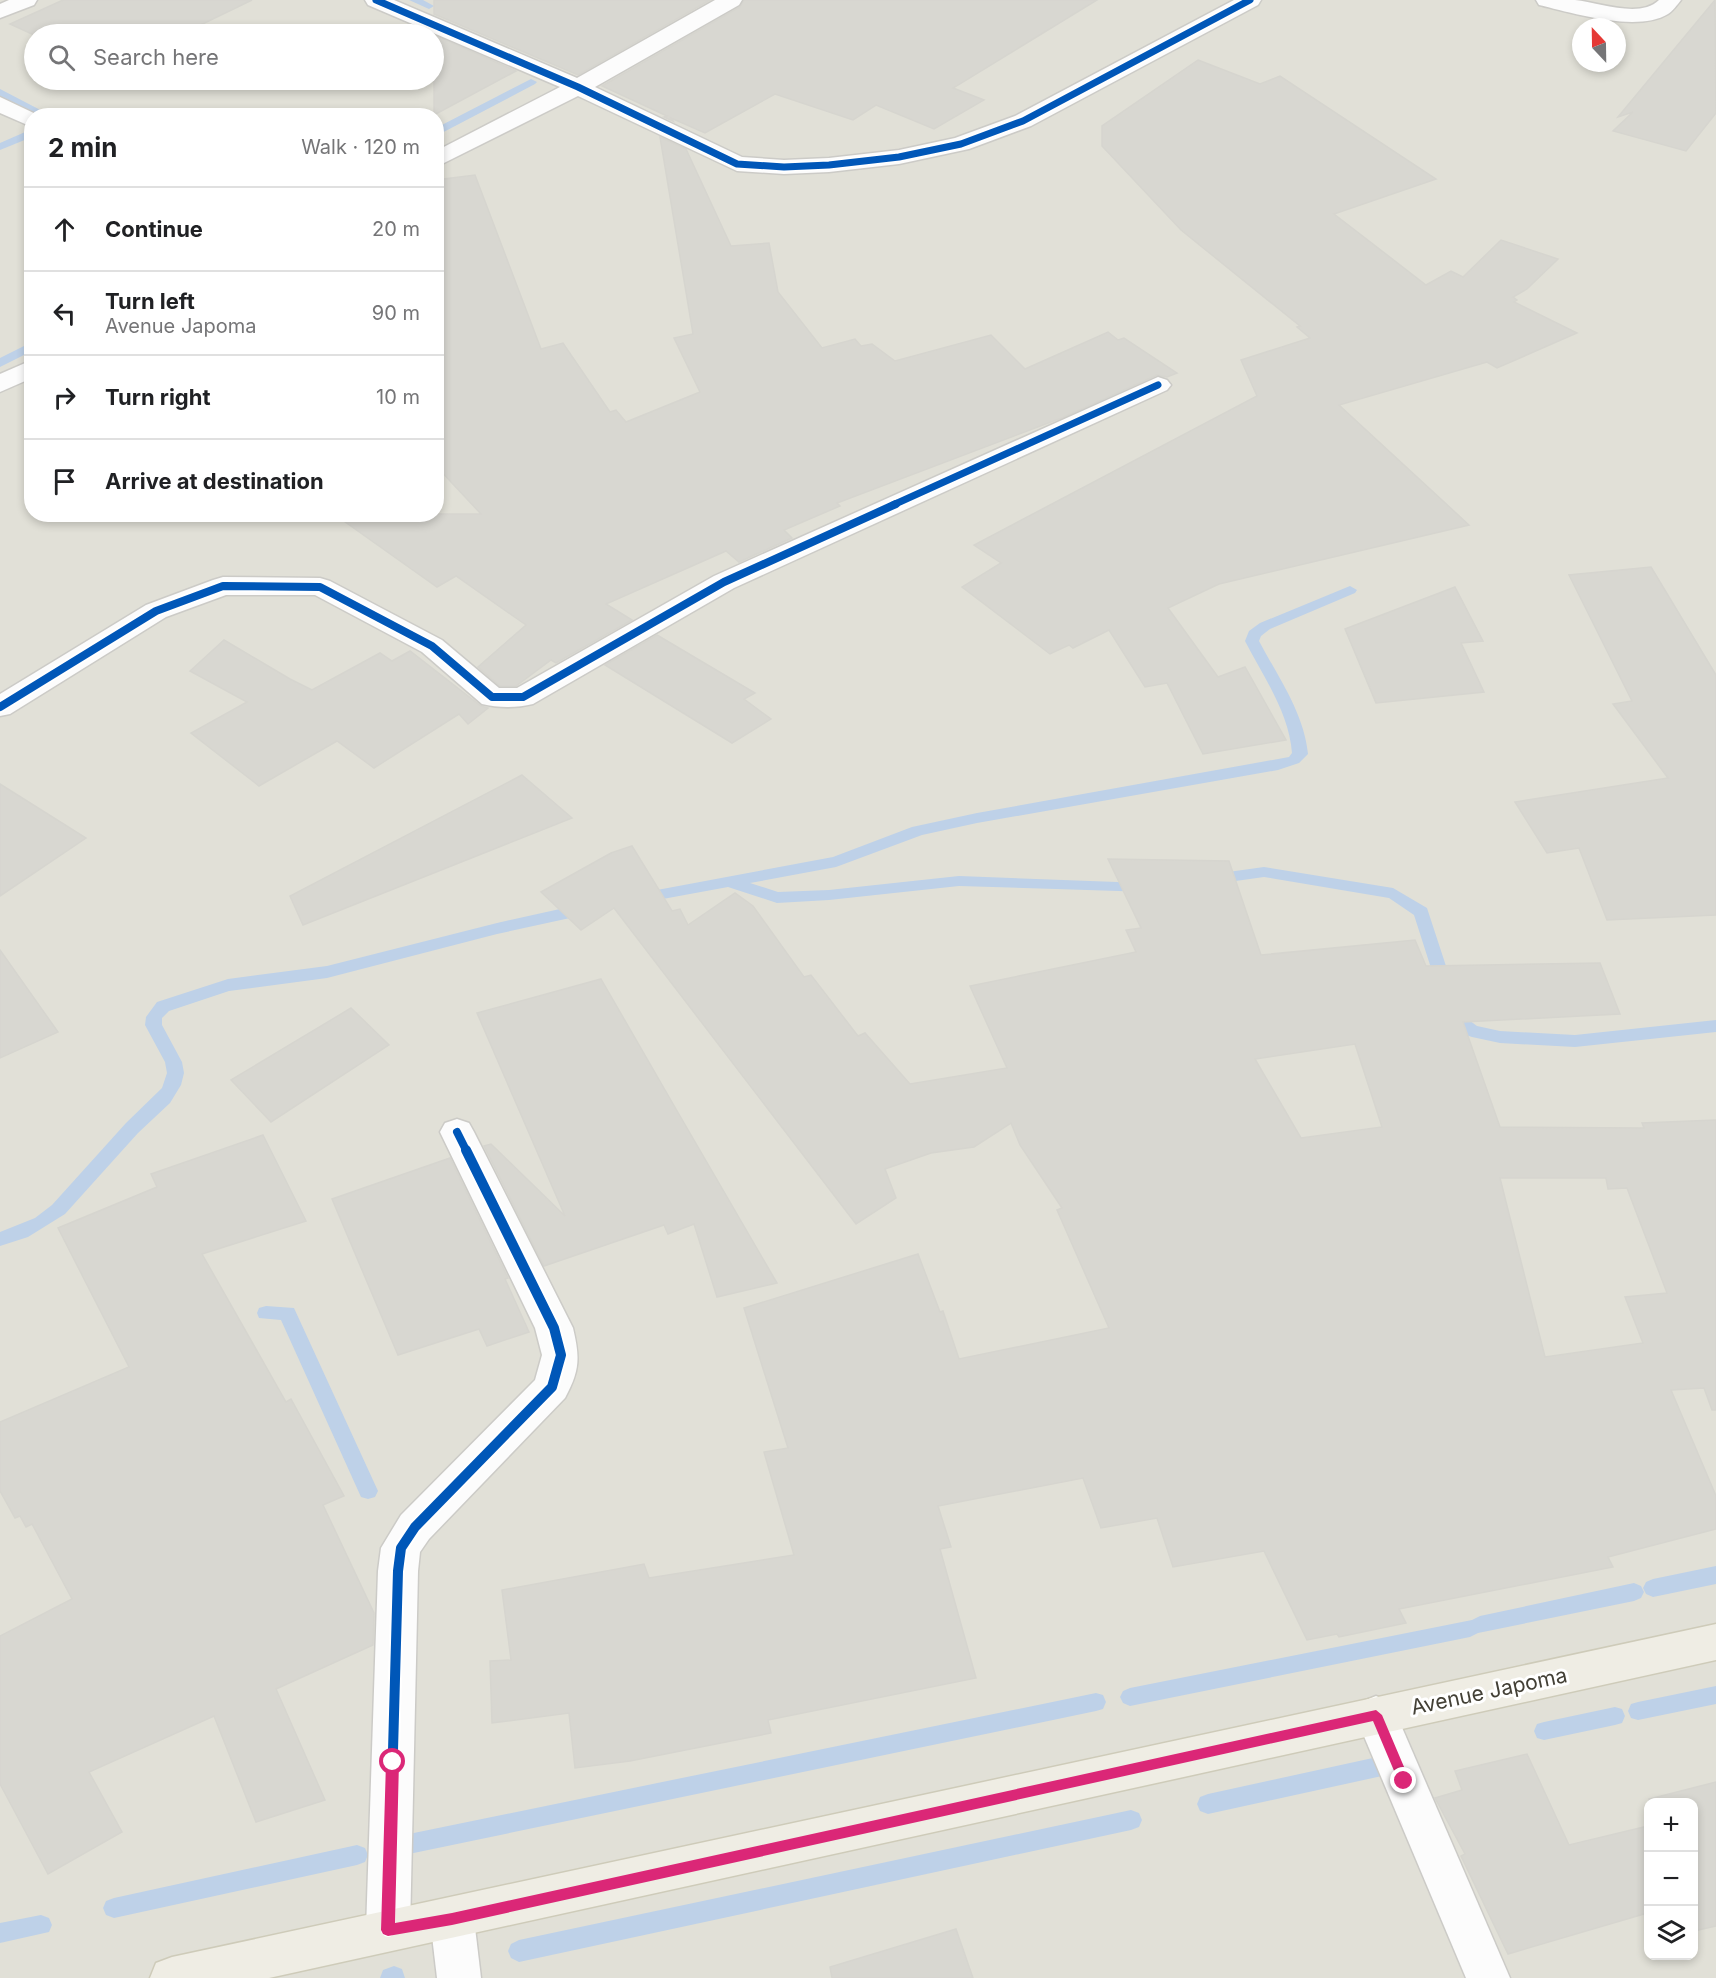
<!DOCTYPE html>
<html lang="en">
<head>
<meta charset="utf-8">
<style>
  :root { --surface:#fff; --page:#f6f6f6; --text:#202124; --muted:#757577; --line:#e0e0e0 }
  body { margin:0; font-family:Inter,sans-serif; background:var(--page); color:var(--text) }
  .controls { position:absolute; right:18px; bottom:18px; display:grid; overflow:hidden; border-radius:12px; box-shadow:0 3px 9px #0003 }
  .controls button { width:54px; height:54px; display:grid; place-items:center; padding:0; border:0; border-bottom:2px solid var(--line); background:var(--surface); color:var(--text); font:30px sans-serif }
  .compass { position:absolute; left:1572px; top:18px; width:54px; height:54px; border-radius:50%; background:var(--surface); box-shadow:0 3px 9px #0003; rotate:338deg }
  .stop { position:absolute; width:18px; height:18px; margin:-14px; border:4px solid #db2777; border-radius:50%; background:#fff }
  .stop.end { background:#db2777; border-color:#fff; box-shadow:0 2px 6px #0008 }
  .list { margin:0; padding:0; list-style:none }
  h2 { display:flex; justify-content:space-between; align-items:center; height:78px; margin:0; padding:0 24px; font-size:26px }
  h2 small { font-size:20px; font-weight:400; color:var(--muted) }
  .list li { display:grid; grid-template-columns:39px 1fr auto; gap:18px; align-items:center; box-sizing:border-box; height:84px; padding:0 24px; border-top:2px solid var(--line) }
  .list b { display:block; font-size:22px; white-space:nowrap }
  .list p { margin:0; font-size:20px; white-space:nowrap; color:var(--muted) }
  .list em { font-size:20px; font-style:normal; color:var(--muted) }
  .icon { flex:none; width:33px; height:33px; fill:none; stroke:currentColor; stroke-width:2; stroke-linecap:round; stroke-linejoin:round }
  .map { position:relative; flex:none; width:1716px; height:1978px; overflow:hidden }
  .search { position:absolute; background:var(--surface); box-shadow:0 3px 9px #0003; left:24px; top:24px; width:420px; height:66px; display:flex; align-items:center; gap:15px; box-sizing:border-box; padding:0 21px; border-radius:33px; color:var(--muted); font-size:22px }
  .panel { position:absolute; background:var(--surface); box-shadow:0 3px 9px #0003; left:24px; top:108px; width:420px; height:414px; border-radius:24px }
  .map>svg:first-child { display:block }
  .residential { fill:#e1e0d7; fill-rule:evenodd }
  .lines { fill:none; stroke-linecap:round; stroke-linejoin:round }
  .stream { fill:#bed1e8; fill-rule:evenodd }
  .building { fill:#d8d7d1; stroke:#d6d5cf; stroke-width:1.5; fill-rule:evenodd }
  .minor-casing { stroke:#cccbc7; stroke-width:3 }
  .major-casing { stroke:#cecbb9; stroke-width:3 }
  .minor { fill:#fcfcfc; fill-rule:evenodd }
  .major { fill:#efede4; fill-rule:evenodd }
  .cycleway-far2-casing { stroke:#fff; stroke-width:10 }
  .cycleway-far1-casing { stroke:#fff; stroke-width:12 }
  .cycleway-casing { stroke:#fff; stroke-width:14 }
  .cycleway-far2 { stroke:#0057b8; stroke-width:7 }
  .cycleway-far1 { stroke:#0057b8; stroke-width:8 }
  .cycleway { stroke:#0057b8; stroke-width:10 }
  .route { fill:#db2777 }
  .labels { text-anchor:middle; dominant-baseline:central; stroke-width:6; stroke-linejoin:round; paint-order:stroke }
  .near-street-label { font-size:21px; fill:#434036; stroke:#fff }
</style>
</head>
<body>
<div class="map">
<svg width="1716" height="1978" viewBox="0 0 1716 1978">
  <rect width="100%" height="100%" fill="#eeeee9"/>
  <path class="residential" d="M0 0H1716V1978H0ZM1581 27H1617V63H1581ZM34 34H434V80H34ZM32 116H436V514H32ZM1648 1802H1694V1956H1648Z"/>
  <g class="lines">
    <g class="stream">
      <polygon points="409,0 423,0 434,6 429,9"/>
      <polygon points="531,79 537,82 535,84 436,136 436,128"/>
      <polygon points="0,89 48,114 49,116 35,116 0,97"/>
      <polygon points="32,129 32,137 0,150 0,143"/>
      <polygon points="32,342 32,351 0,367 0,358"/>
      <path d="M1350 586 1357 590 1355 593 1270 629 1261 636 1259 641C1278 677 1304 713 1308 754L1299 763 1278 770 977 823 922 835 836 867 750 883 778 892 829 890 959 876 1144 883 1150 884 1152 888 1150 892 959 886 829 900 777 903 728 887 641 903 635 902 633 898 635 894 641 893 833 857 912 827 977 813 1289 757 1292 753C1289 712 1263 676 1245 641L1249 631 1260 623Z"/>
      <polygon points="1264,867 1393,888 1427,908 1462,1015 1477,1026 1500,1031 1575,1035 1716,1020 1716,1032 1575,1047 1500,1043 1472,1037 1466,1035 1447,1018 1414,915 1389,898 1264,877 1214,884 1208,883 1206,879 1208,875 1214,874"/>
      <polygon points="587,903 593,905 595,909 593,913 497,934 327,978 229,991 169,1011 162,1018 162,1025 182,1062 184,1073 181,1085 170,1103 138,1133 65,1214 28,1237 0,1246 0,1232 35,1218 52,1205 126,1123 162,1088 167,1073 165,1062 145,1025 146,1017 157,1002 228,979 327,966 497,923"/>
      <polygon points="266,1306 294,1308 378,1491 375,1497 368,1499 361,1497 281,1320 259,1318 257,1313 259,1308"/>
      <polygon points="1716,1566 1716,1584 1653,1597 1646,1594 1643,1588 1646,1582 1653,1579"/>
      <polygon points="1634,1583 1641,1586 1644,1592 1641,1598 1634,1601 1478,1633 1470,1637 1130,1706 1123,1703 1120,1697 1123,1691 1130,1688 1472,1620 1480,1616"/>
      <polygon points="1716,1686 1716,1704 1638,1720 1631,1718 1628,1711 1631,1704 1638,1702"/>
      <polygon points="1096,1693 1103,1695 1106,1702 1103,1709 1096,1711 404,1855 396,1852 393,1845 396,1838 404,1835"/>
      <polygon points="1615,1707 1622,1709 1625,1716 1622,1723 1615,1725 1544,1740 1537,1738 1534,1731 1537,1724 1544,1722"/>
      <polygon points="1382,1756 1389,1759 1393,1766 1389,1773 1382,1776 1208,1814 1200,1811 1197,1804 1200,1797 1208,1794"/>
      <polygon points="1131,1810 1139,1813 1142,1820 1139,1827 1131,1830 519,1962 511,1958 508,1951 511,1944 519,1940"/>
      <polygon points="357,1845 365,1848 368,1855 365,1862 357,1865 114,1918 106,1915 103,1908 106,1901 114,1898"/>
      <polygon points="41,1915 49,1918 52,1925 49,1932 0,1943 0,1923"/>
      <polygon points="394,1966 402,1969 405,1978 380,1978 383,1970"/>
    </g>
  </g>
  <g class="building">
    <polygon points="63,0 252,0 182,34 34,35 10,24"/>
    <polygon points="434,0 710,0 578,75 434,14"/>
    <polygon points="744,0 1097,0 953,88 984,100 934,129 876,105 853,120 775,94 705,133 671,118 673,121 664,117 667,116 602,86 740,7"/>
    <polygon points="1715,0 1716,113 1686,151 1613,131 1633,112 1618,117"/>
    <polygon points="434,35 516,71 434,115"/>
    <polygon points="1198,60 1260,84 1280,76 1436,179 1334,214 1426,285 1451,271 1463,277 1501,240 1558,259 1527,289 1513,297 1517,300 1514,302 1577,333 1497,368 1487,362 1339,405 1469,525 1219,584 1168,608 1218,677 1245,667 1286,740 1203,754 1167,683 1145,687 1109,630 1073,648 1069,645 1050,654 962,587 1001,563 974,545 1257,396 1241,360 1310,338 1297,327 1300,326 1181,230 1102,146 1102,126"/>
    <polygon points="660,137 686,149 731,246 769,243 778,292 822,348 855,339 861,346 872,344 895,361 991,335 1025,369 1108,332 1118,340 1124,338 1177,373 1167,377 1157,375 1064,417 837,503 840,506 784,530 792,538 739,562 726,551 606,604 632,620 556,663 551,660 516,686 500,686 478,667 526,625 456,576 437,587 334,514 481,514 436,466 436,180 475,175 541,349 563,343 610,412 616,410 626,422 700,392 674,338 693,334"/>
    <polygon points="1651,567 1716,675 1716,915 1607,920 1579,848 1547,853 1515,802 1668,778 1613,704 1632,701 1569,575"/>
    <polygon points="1455,587 1483,641 1461,643 1484,692 1376,703 1345,629"/>
    <polygon points="657,635 755,693 744,699 771,719 732,743 605,665"/>
    <polygon points="224,640 290,679 312,690 380,653 392,661 410,651 481,706 488,708 468,724 459,714 374,768 337,741 259,786 191,733 247,702 190,671"/>
    <polygon points="522,775 572,818 303,925 290,896"/>
    <polygon points="0,784 86,838 0,896"/>
    <path d="M632 846 672 911 680 909 688 925 735 893 753 906 804 977 811 975 858 1036 865 1033 910 1084 1007 1068 970 986 1136 952 1126 930 1141 928 1108 859 1229 861 1261 955 1415 940 1426 966 1600 963 1620 1014 1463 1022 1500 1127 1644 1128 1642 1123 1716 1120V1410H1712L1704 1388 1671 1390 1716 1496V1529L1608 1557 1613 1567 1399 1609 1406 1623 1339 1637 1337 1634 1307 1640 1264 1551 1173 1567 1157 1518 1101 1528 1083 1478 938 1506 951 1547 940 1549 976 1678 768 1720 771 1733 630 1761 575 1768 569 1713 492 1723 490 1661 511 1660 502 1590 644 1564 649 1578 794 1555 764 1452 788 1448 744 1308 918 1254 940 1312 943 1311 959 1359 1109 1328 1057 1210 1062 1208 1020 1145 1011 1123 974 1147 931 1153 885 1169 896 1198 856 1224 614 908 581 930 541 892 611 853ZM1355 1044 1382 1127 1301 1138 1255 1059ZM1500 1178H1606L1608 1189 1627 1188 1667 1293 1625 1297 1643 1343 1545 1357Z"/>
    <polygon points="0,950 58,1032 0,1058"/>
    <polygon points="601,979 680,1116 777,1283 717,1297 694,1224 668,1234 664,1225 544,1266 484,1146 491,1144 565,1216 477,1013"/>
    <polygon points="351,1008 389,1045 271,1122 231,1080"/>
    <polygon points="263,1135 306,1221 202,1254 286,1402 291,1399 344,1496 323,1505 374,1613 373,1645 276,1689 325,1800 256,1822 214,1716 89,1772 122,1832 48,1874 0,1784 0,1636 72,1599 32,1524 26,1527 20,1516 15,1518 0,1491 0,1422 129,1367 58,1228 157,1187 151,1174"/>
    <polygon points="450,1158 508,1278 505,1279 529,1332 487,1346 479,1329 398,1355 332,1199"/>
    <polygon points="1527,1754 1569,1845 1648,1826 1648,1924 1644,1914 1508,1954 1461,1856 1465,1854 1435,1798 1462,1790 1455,1771"/>
    <polygon points="1716,1782 1716,1926 1694,1931 1694,1803 1650,1803 1649,1799"/>
    <polygon points="956,1929 973,1978 832,1978 830,1967"/>
  </g>
  <g class="lines">
    <g class="minor-casing">
      <g id="minor">
        <polygon points="9,0 37,0 34,5 0,18 0,4"/>
        <polygon points="365,0 394,0 577,78 715,0 742,0 739,5 595,87 742,157 784,160 829,158 899,150 955,138 1015,116 1234,0 1261,0 1258,5 1031,126 969,149 899,164 829,172 784,174 737,171 578,96 436,167 436,151 560,87 368,5"/>
        <path d="M1536 0C1549 0 1562 0 1575 0 1598 2 1640 19 1659 0H1681C1677 5 1673 11 1668 14 1637 33 1573 13 1539 5Z"/>
        <polygon points="0,97 40,116 32,116 32,127 0,113"/>
        <polygon points="32,360 32,378 0,392 0,374"/>
        <path d="M1158 377 1167 380 1171 385 1167 390 734 588 533 704C517 708 498 708 482 704L422 652 315 595H226L166 617 10 714 0 716V694L146 605 213 580 223 577 320 578 330 581 442 640 499 688H517L714 576Z"/>
        <path d="M457 1119 469 1123 474 1132 573 1328C580 1358 580 1370 565 1398L429 1539 420 1552 418 1571 410 1930 404 1945 388 1951 372 1945 366 1930 378 1571 381 1548 401 1515 535 1380 542 1355 535 1328 440 1132 445 1123Z"/>
        <polygon points="1376,1696 1391,1702 1510,1978 1466,1978 1355,1715 1361,1702"/>
        <polygon points="452,1898 468,1904 474,1919 481,1978 437,1978 430,1919 436,1904"/>
      </g>
    </g>
    <g class="major-casing">
      <polygon id="major" points="1716,1624 1716,1660 269,1978 150,1978 156,1963 172,1957"/>
    </g>
    <use href="#minor" class="minor"/>
    <use href="#major" class="major"/>
    <g class="cycleway-far2-casing">
      <g id="cycleway-far2">
        <polyline points="376,0 578,87 737,164 784,167 829,165 899,157 961,144 1023,121 1250,0"/>
        <polyline points="893,505 1158,385"/>
      </g>
    </g>
    <g class="cycleway-far1-casing">
      <g id="cycleway-far1">
        <polyline points="0,707 156,611 223,586 320,587 432,646 492,697 523,697 724,582 896,504"/>
        <polyline points="457,1132 467,1152"/>
      </g>
    </g>
    <g class="cycleway-casing">
      <polyline id="cycleway" points="388,1930 398,1571 401,1548 415,1527 552,1387 561,1355 554,1328 466,1150"/>
    </g>
    <use href="#cycleway-far2" class="cycleway-far2"/>
    <use href="#cycleway-far1" class="cycleway-far1"/>
    <use href="#cycleway" class="cycleway"/>
  </g>
  <polygon class="route" points="1376,1710 1382,1715 1410,1781 1408,1785 1400,1785 1373,1721 452,1925 388,1936 383,1934 381,1930 386,1762 393,1757 399,1762 395,1923 452,1913"/>
  <g class="labels">
    <g class="near-street-label">
      <text transform="translate(1489 1691) rotate(-12)">Avenue Japoma</text>
    </g>
  </g>
</svg>
<div class="controls">
<button>+</button>
<button>−</button>
<button><svg class="icon" aria-label="layers" viewBox="0 0 24 24"><path d="M12 4l9 5-9 5-9-5zM3 14l9 5 9-5"/></svg></button>
</div>
<svg class="compass" viewBox="-18 -18 36 36"><path d="M0-13l5 13h-10z" fill="#e53935"/><path d="M0 13l5-13h-10z" fill="#757577"/></svg>
<div class="stop" style="left:393px;top:1762px"></div>
<div class="stop end" style="left:1404px;top:1781px"></div>
<div class="search"><svg class="icon" aria-label="search" viewBox="0 0 24 24"><circle cx="10" cy="10" r="6"/><path d="M15 15l6 6"/></svg>Search here</div>
<section class="panel">
<h2>2 min<small>Walk · 120 m</small></h2>
<ul class="list">
<li><svg class="icon" aria-label="ahead" viewBox="0 0 24 24"><path d="M12 20V5M6 11l6-6 6 6"/></svg><div><b>Continue</b></div><em>20 m</em></li>
<li><svg class="icon" aria-label="left" viewBox="0 0 24 24"><path d="M17 20v-9H6M10 6l-5 5 5 5"/></svg><div><b>Turn left</b><p>Avenue Japoma</p></div><em>90 m</em></li>
<li><svg class="icon" aria-label="right" viewBox="0 0 24 24"><path d="M7 20v-9h11M14 6l5 5-5 5"/></svg><div><b>Turn right</b></div><em>10 m</em></li>
<li><svg class="icon" aria-label="arrive" viewBox="0 0 24 24"><path d="M6 21V4h12l-3 4 3 4H6"/></svg><div><b>Arrive at destination</b></div></li>
</ul>
</section>
</div>
</body>
</html>
